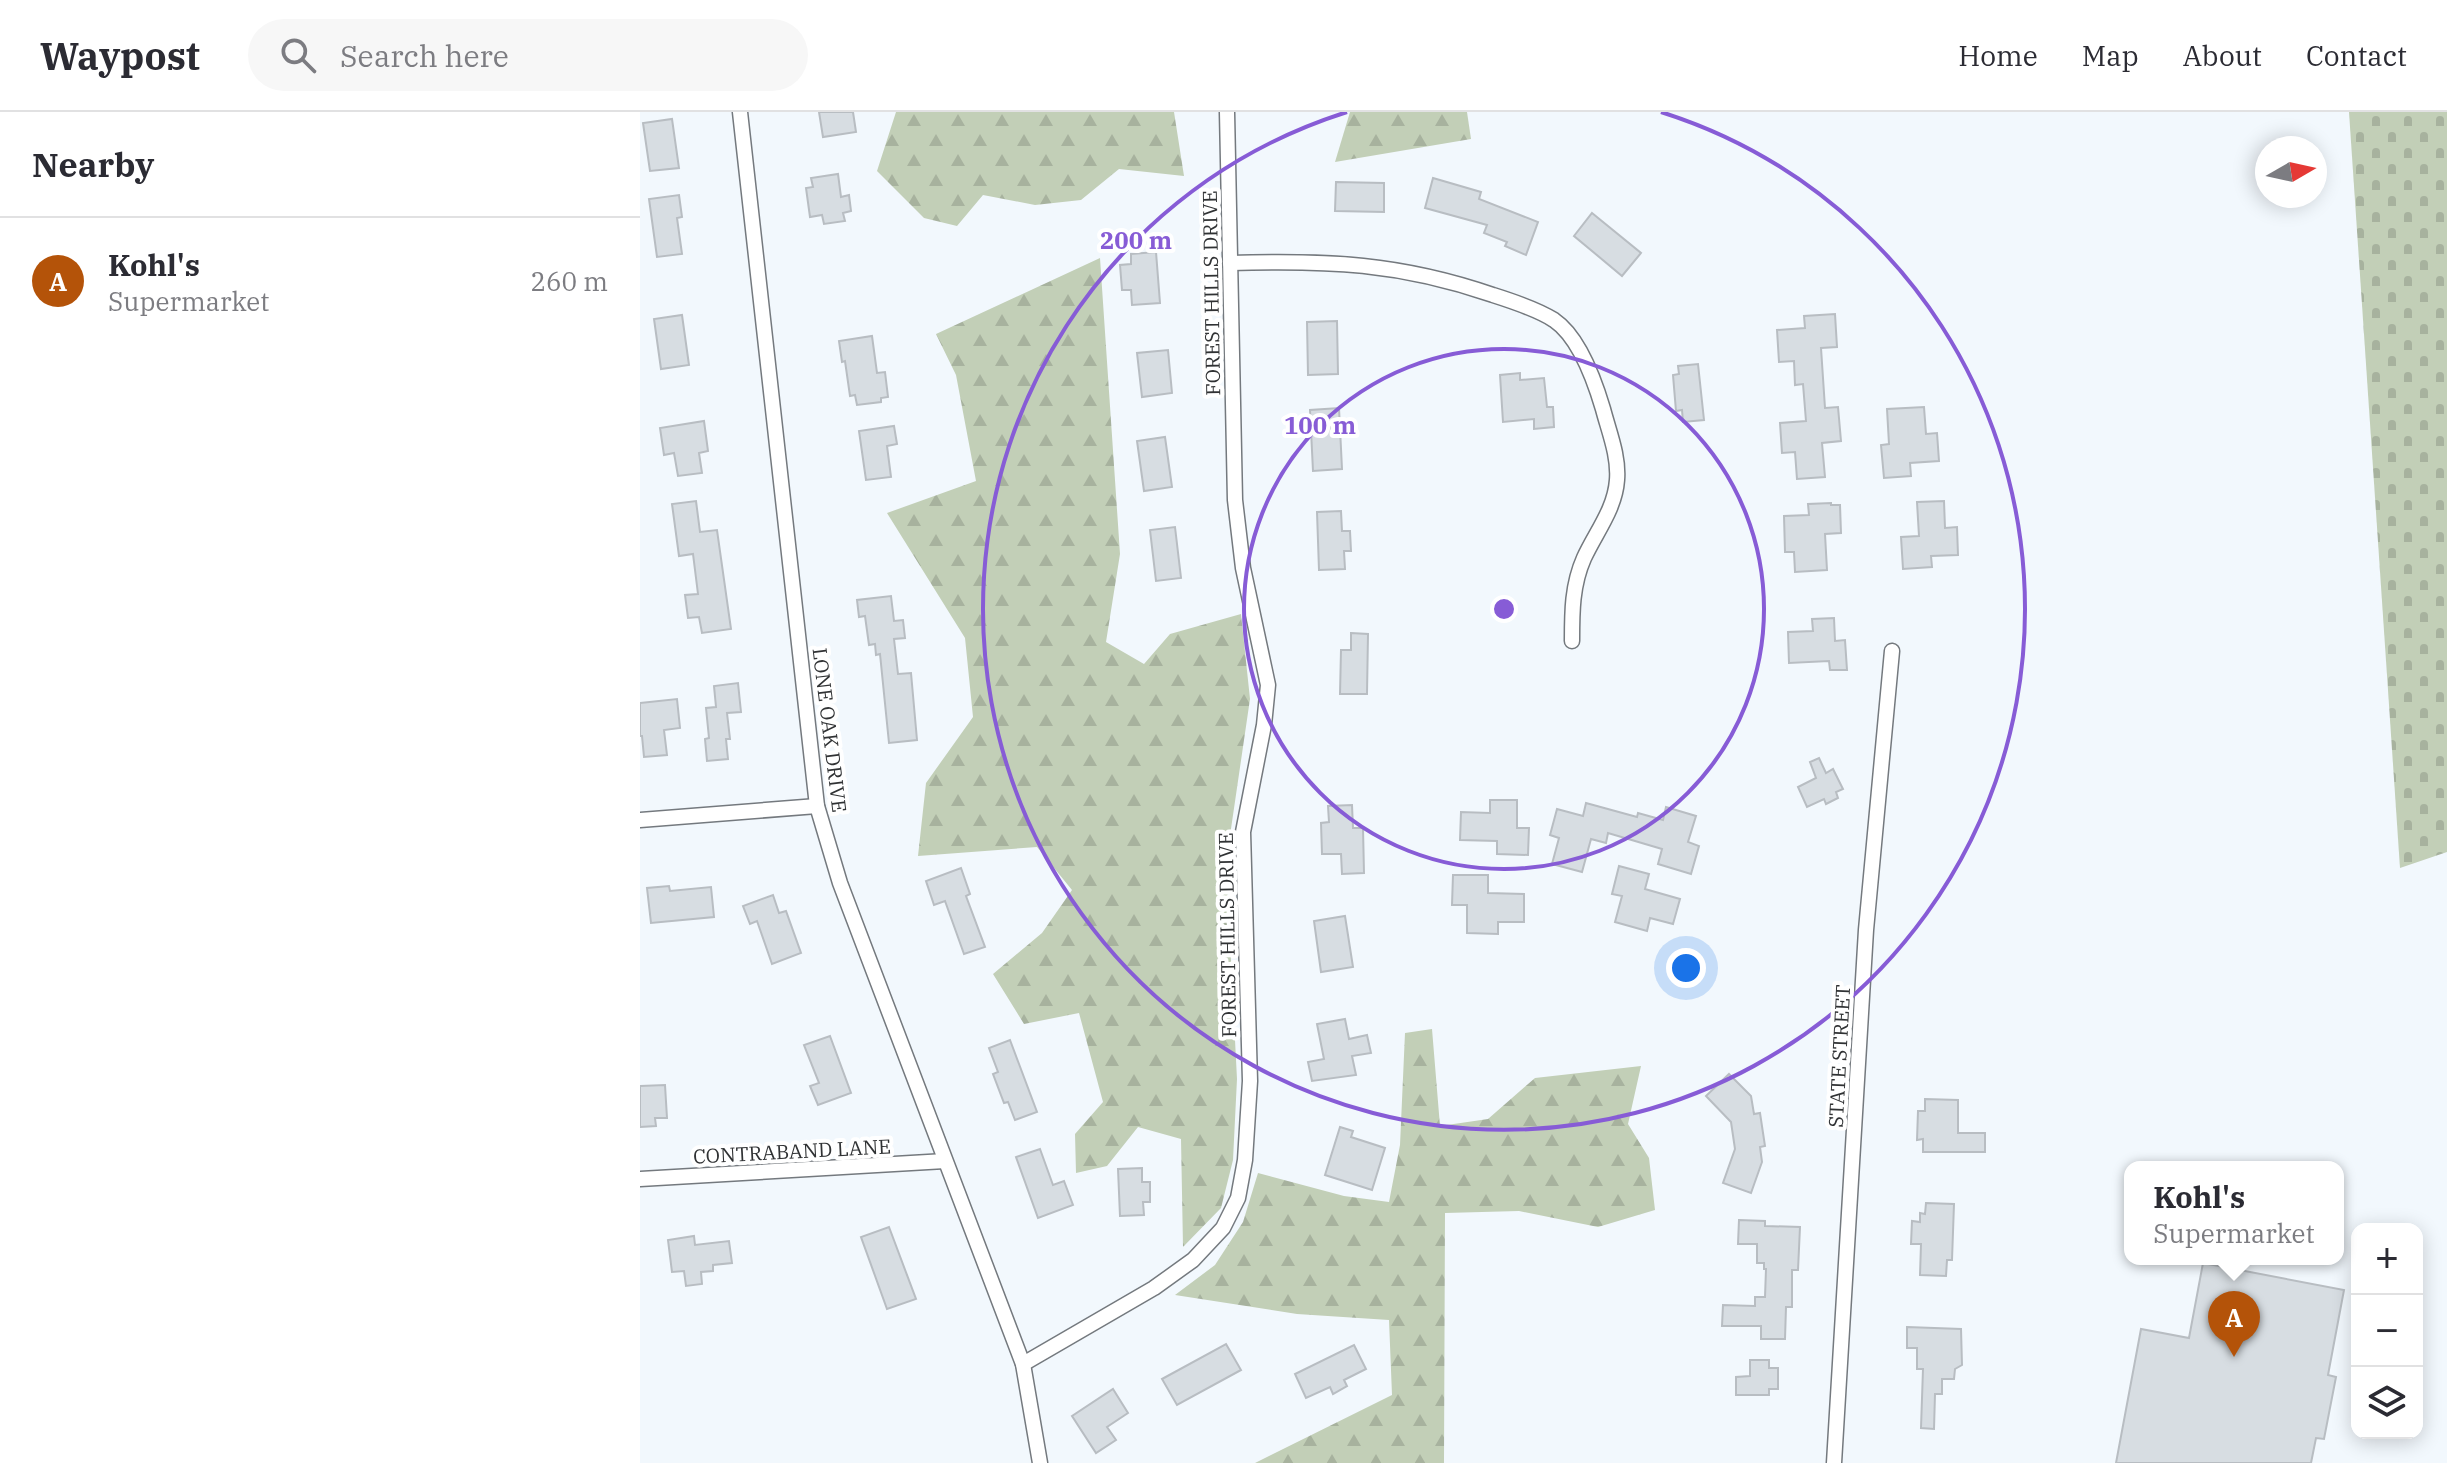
<!DOCTYPE html>
<html lang="en">
<head>
<meta charset="utf-8">
<style>
  :root { --surface:#fff; --page:#f7f7f7; --text:#2b2b33; --muted:#7c7c81; --line:#e1e1e2; --accent:#b45309 }
  body { margin:0; font-family:"IBM Plex Serif",serif; background:var(--page); color:var(--text) }
  .controls { position:absolute; right:24px; bottom:24px; display:grid; overflow:hidden; border-radius:16px; box-shadow:0 4px 20px #0003 }
  .controls button { width:72px; height:72px; display:grid; place-items:center; padding:0; border:0; border-bottom:2px solid var(--line); background:var(--surface); color:var(--text); font:40px sans-serif }
  .compass { position:absolute; left:1615px; top:24px; width:72px; height:72px; border-radius:50%; background:var(--surface); box-shadow:0 4px 20px #0003; rotate:81deg }
  .you { position:absolute; left:1046px; top:856px; width:28px; height:28px; margin:-20px; border:6px solid #fff; border-radius:50%; background:#1a73e8; box-shadow:0 0 0 12px #1a73e833 }
  .badge { display:grid; place-items:center; width:52px; height:52px; border-radius:50%; background:var(--accent); color:#fff; font-size:26px; font-weight:700 }
  .pin { position:absolute; translate:-50% -66px; filter:drop-shadow(0 2px 4px #0008) }
  .pin::after { content:''; position:absolute; top:42px; width:28px; height:24px; background:inherit; clip-path:polygon(0 0,100% 0,50% 100%) }
  .popup { position:absolute; left:1484px; top:1049px; width:220px; height:104px; box-sizing:border-box; display:grid; place-content:center; border-radius:16px; background:var(--surface); filter:drop-shadow(0 2px 6px #0005); font-size:26px; white-space:nowrap; color:var(--muted) }
  .popup b { font-size:30px; color:var(--text) }
  .popup::after { content:''; position:absolute; left:50%; top:100%; margin-left:-16px; border:16px solid transparent; border-top-color:var(--surface) }
  .list { margin:0; padding:0; list-style:none }
  h2 { display:flex; justify-content:space-between; align-items:center; height:104px; margin:0; padding:0 32px; font-size:34px }
  h2 small { font-size:26px; font-weight:400; color:var(--muted) }
  .list li { display:grid; grid-template-columns:52px 1fr auto; gap:24px; align-items:center; box-sizing:border-box; height:128px; padding:0 32px; border-top:2px solid var(--line) }
  .list b { display:block; font-size:30px; white-space:nowrap }
  .list p { margin:0; font-size:26px; white-space:nowrap; color:var(--muted) }
  .list em { font-size:26px; font-style:normal; color:var(--muted) }
  .icon { flex:none; width:44px; height:44px; fill:none; stroke:currentColor; stroke-width:2; stroke-linecap:round; stroke-linejoin:round }
  .map { position:relative; flex:none; width:1807px; height:1351px; overflow:hidden }
  header { display:flex; align-items:center; gap:48px; box-sizing:border-box; height:112px; padding:0 40px; background:var(--surface); border-bottom:2px solid var(--line) }
  header strong { font-size:38px }
  nav { display:flex; gap:44px; margin-inline-start:auto; font-size:28px }
  .search { width:560px; height:72px; background:var(--page); display:flex; align-items:center; gap:20px; box-sizing:border-box; padding:0 28px; border-radius:44px; color:var(--muted); font-size:30px }
  main { display:flex }
  aside { flex:1; background:var(--surface) }
  .map>svg:first-child { display:block }
  .forest { fill:url(#forest-firs) }
  .cemetery { fill:url(#cemetery-stones) }
  .building { fill:#d7dde2; stroke:#b8bdc2; stroke-width:2 }
  .lines { fill:none; stroke-linecap:round; stroke-linejoin:round }
  .minor-casing { stroke:#74797e; stroke-width:17 }
  .minor { stroke:#fff; stroke-width:14 }
  .ring { fill:none; stroke:#875cd6; stroke-width:4 }
  .labels { text-anchor:middle; dominant-baseline:central; stroke-width:8; stroke-linejoin:round; paint-order:stroke }
  .street-label { font-size:20px; fill:#303234; stroke:#fff }
  .centre { fill:#875cd6; stroke:#fff; stroke-width:4 }
  .ring-label { font-size:24px; text-anchor:middle; font-weight:bold; fill:#875cd6; stroke:#fff; stroke-width:8; stroke-linejoin:round; paint-order:stroke }
</style>
</head>
<body>
<header>
<strong>Waypost</strong>
<div class="search"><svg class="icon" aria-label="search" viewBox="0 0 24 24"><circle cx="10" cy="10" r="6"/><path d="M15 15l6 6"/></svg>Search here</div>
<nav><a>Home</a><a>Map</a><a>About</a><a>Contact</a></nav>
</header>
<main>
<aside>
<h2>Nearby<small></small></h2>
<ul class="list">
<li><span class="badge">A</span><div><b>Kohl's</b><p>Supermarket</p></div><em>260 m</em></li>
</ul>
</aside>
<div class="map">
<svg width="1807" height="1351" viewBox="0 0 1807 1351">
  <defs>
    <pattern id="forest-firs" width="22" height="20" patternUnits="userSpaceOnUse" patternTransform="scale(2)"><rect width="22" height="20" fill="#c2cfb7"/><path d="M5 1l3.5 6h-7zM16 11l3.5 6h-7z" fill="#a7b29e"/></pattern>
    <pattern id="cemetery-stones" width="16" height="16" patternUnits="userSpaceOnUse" patternTransform="scale(2)"><rect width="16" height="16" fill="#c2cfb7"/><path d="M2 7V4a2 2 0 0 1 4 0v3zM10 15v-3a2 2 0 0 1 4 0v3z" fill="#a7b29e"/></pattern>
  </defs>
  <rect width="100%" height="100%" fill="#f2f8fd"/>
  <g class="forest">
    <polygon points="256,0 534,0 544,64 479,57 441,88 395,93 343,83 317,114 284,106 237,59"/>
    <polygon points="710,0 827,0 831,27 695,50"/>
    <polygon points="460,146 480,442 466,530 504,552 530,522 601,502 610,587 586,751 597,967 593,1048 581,1096 543,1135 541,1027 498,1015 467,1054 436,1061 435,1022 463,990 439,901 384,912 353,862 402,821 432,778 397,735 278,744 286,671 333,605 325,526 247,401 336,369 316,263 296,222"/>
    <polygon points="792,917 800,1014 848,1007 895,966 1001,954 988,1012 1009,1046 1015,1098 958,1115 879,1099 805,1101 804,1351 615,1351 752,1283 749,1208 657,1202 535,1183 575,1153 603,1110 618,1061 704,1084 749,1090 760,1033 765,921"/>
  </g>
  <polygon class="cemetery" points="1709,0 1807,0 1807,740 1760,756"/>
  <g class="building">
    <polygon points="179,0 213,0 216,20 183,25"/>
    <polygon points="32,7 39,56 10,59 3,11"/>
    <polygon points="198,62 201,85 209,83 211,99 203,101 205,109 184,112 182,103 170,105 166,76 173,75 171,66"/>
    <polygon points="793,66 841,80 839,87 898,110 886,143 865,134 867,130 844,121 847,113 785,96"/>
    <polygon points="696,70 744,71 744,100 695,99"/>
    <polygon points="39,83 42,105 37,106 42,142 17,145 9,87"/>
    <polygon points="952,101 1001,141 982,164 934,124"/>
    <polygon points="516,140 520,191 492,193 491,178 482,178 480,153 491,152 491,142"/>
    <polygon points="1195,202 1197,235 1181,236 1185,296 1198,295 1201,329 1182,331 1185,365 1157,367 1155,340 1142,341 1140,311 1166,309 1163,272 1155,273 1154,249 1139,250 1137,218 1165,216 1164,204"/>
    <polygon points="42,203 49,253 21,257 14,207"/>
    <polygon points="697,209 698,262 668,263 667,210"/>
    <polygon points="232,224 237,261 245,260 248,285 241,286 241,290 217,293 215,283 210,284 205,249 202,250 199,229"/>
    <polygon points="528,238 532,281 502,285 497,241"/>
    <polygon points="1058,252 1064,308 1043,310 1042,298 1036,299 1033,263 1039,262 1038,254"/>
    <polygon points="880,261 880,268 904,266 907,295 913,295 914,315 894,317 894,307 863,310 860,263"/>
    <polygon points="1284,295 1286,322 1297,321 1299,349 1270,351 1271,364 1244,366 1241,333 1249,332 1247,297"/>
    <polygon points="699,296 702,357 673,359 670,298"/>
    <polygon points="64,309 68,339 59,341 62,361 38,364 34,341 24,343 20,316"/>
    <polygon points="254,314 257,332 247,334 251,365 226,368 219,319"/>
    <polygon points="525,325 532,375 504,379 497,329"/>
    <polygon points="56,389 60,420 77,418 91,517 62,521 59,505 48,506 45,483 58,482 53,442 39,444 32,392"/>
    <polygon points="1304,389 1305,416 1317,415 1318,443 1291,444 1292,455 1263,457 1261,425 1279,424 1277,390"/>
    <polygon points="1191,391 1191,393 1200,393 1201,421 1185,422 1187,458 1155,460 1154,440 1145,440 1144,404 1169,403 1168,392"/>
    <polygon points="701,399 702,419 710,419 711,439 704,439 705,457 679,458 677,400"/>
    <polygon points="535,415 541,466 516,469 510,418"/>
    <polygon points="251,484 254,509 263,508 265,526 254,527 258,562 271,561 277,628 249,631 240,542 236,543 235,532 229,533 225,504 219,505 217,488"/>
    <polygon points="1194,506 1195,529 1205,528 1207,558 1190,558 1189,549 1149,551 1148,520 1173,519 1172,507"/>
    <polygon points="711,521 728,522 727,582 700,582 701,538 711,538"/>
    <polygon points="98,571 101,600 87,601 90,627 86,627 88,647 67,649 65,627 69,626 66,596 76,595 74,574"/>
    <polygon points="37,587 40,616 24,618 27,643 4,645 2,624 0,624 0,591"/>
    <polygon points="1179,646 1186,661 1193,657 1203,677 1196,680 1198,686 1186,692 1184,687 1167,695 1158,675 1176,666 1170,650"/>
    <polygon points="850,688 877,688 877,716 889,716 888,743 857,742 857,729 820,728 821,700 850,701"/>
    <polygon points="946,691 997,705 998,701 1023,708 1026,695 1056,704 1048,730 1059,734 1051,762 1018,752 1022,737 968,721 966,731 951,727 942,760 912,752 919,726 910,723 917,697 943,704"/>
    <polygon points="712,693 713,716 723,716 724,761 702,762 701,742 682,742 681,711 689,710 688,694"/>
    <polygon points="979,754 1009,762 1005,777 1040,787 1033,812 1010,806 1007,819 975,810 982,784 972,782"/>
    <polygon points="321,756 330,782 326,784 345,835 324,842 305,789 294,793 286,769"/>
    <polygon points="813,763 848,763 848,781 884,782 884,810 858,810 858,822 827,821 827,793 812,793"/>
    <polygon points="29,774 30,779 71,775 74,805 11,811 7,776"/>
    <polygon points="133,783 139,801 146,799 161,841 132,852 117,809 110,812 103,794"/>
    <polygon points="705,804 713,855 681,860 674,809"/>
    <polygon points="705,907 709,927 727,923 731,941 712,944 716,963 672,969 668,950 684,947 677,912"/>
    <polygon points="190,924 211,981 178,993 170,974 179,971 164,933"/>
    <polygon points="370,928 397,1000 375,1008 368,990 364,991 353,962 358,960 349,936"/>
    <polygon points="1089,962 1111,984 1114,1002 1120,1001 1125,1034 1120,1035 1122,1050 1111,1081 1083,1071 1095,1037 1091,1010 1066,984"/>
    <polygon points="25,973 27,1006 15,1006 16,1014 0,1015 0,974"/>
    <polygon points="1285,987 1318,988 1318,1021 1345,1021 1345,1040 1283,1040 1283,1027 1277,1028 1278,999 1285,999"/>
    <polygon points="700,1015 713,1019 711,1025 745,1036 732,1078 685,1063"/>
    <polygon points="400,1037 413,1073 424,1069 433,1093 398,1106 376,1045"/>
    <polygon points="502,1056 502,1070 510,1070 510,1090 503,1090 504,1103 480,1104 478,1057"/>
    <polygon points="1286,1091 1314,1092 1312,1148 1307,1148 1306,1164 1280,1163 1281,1132 1271,1132 1272,1109 1280,1110 1280,1101 1285,1102"/>
    <polygon points="1099,1108 1125,1109 1125,1114 1160,1115 1158,1158 1152,1158 1152,1195 1146,1195 1145,1227 1121,1227 1121,1214 1082,1214 1083,1193 1115,1194 1115,1185 1125,1185 1126,1157 1124,1157 1124,1151 1117,1151 1117,1132 1098,1132"/>
    <polygon points="249,1115 276,1187 247,1197 221,1125"/>
    <polygon points="54,1124 55,1133 89,1129 92,1151 73,1153 73,1159 61,1160 62,1172 46,1174 44,1159 32,1160 28,1128"/>
    <polygon points="1563,1151 1704,1178 1688,1263 1696,1265 1684,1327 1676,1326 1671,1351 1476,1351 1501,1217 1549,1226"/>
    <polygon points="1267,1215 1321,1217 1322,1253 1315,1257 1314,1267 1302,1267 1302,1282 1295,1282 1294,1317 1281,1316 1283,1257 1277,1257 1277,1236 1267,1236"/>
    <polygon points="586,1232 601,1258 537,1293 522,1267"/>
    <polygon points="714,1233 726,1257 704,1268 707,1274 693,1282 690,1275 666,1286 655,1262"/>
    <polygon points="1110,1248 1129,1248 1129,1256 1138,1256 1138,1277 1129,1277 1129,1283 1096,1283 1096,1265 1110,1264"/>
    <polygon points="473,1277 488,1301 467,1315 476,1328 456,1341 432,1304"/>
  </g>
  <g class="lines">
    <g class="minor-casing">
      <g id="minor">
        <polyline points="100,0 177,694 200,771 383,1252 400,1351"/>
        <path d="M590 151C687 148 760 151 853 183 872 189 897 197 914 208 939 225 955 270 963 297 969 320 979 344 977 368 975 397 956 420 944 446 932 473 932 500 932 529"/>
        <polyline points="0,708 177,694"/>
        <polyline points="0,1067 305,1049"/>
        <polyline points="383,1252 514,1176 553,1148 583,1116 598,1086 605,1048 610,969 603,720 624,613 628,573 603,456 595,388 587,0"/>
        <polyline points="1194,1351 1226,818 1252,539"/>
      </g>
    </g>
    <use href="#minor" class="minor"/>
  </g>
  <g class="ring">
    <circle cx="864" cy="497" r="260"/>
    <path d="M1021 0A521 521 0 1 1 707 0"/>
  </g>
  <g class="labels">
    <g class="street-label">
      <text transform="translate(571 181) rotate(-91)">FOREST HILLS DRIVE</text>
      <text transform="translate(190 618) rotate(83)">LONE OAK DRIVE</text>
      <text transform="translate(587 823) rotate(-91)">FOREST HILLS DRIVE</text>
      <text transform="translate(1199 944) rotate(-87)">STATE STREET</text>
      <text transform="translate(152 1039) rotate(-3)">CONTRABAND LANE</text>
    </g>
  </g>
  <circle cx="864" cy="497" r="12" class="centre"/>
  <g class="ring-label">
    <text x="496" y="137">200 m</text>
    <text x="680" y="322">100 m</text>
  </g>
</svg>
<div class="controls">
<button>+</button>
<button>−</button>
<button><svg class="icon" aria-label="layers" viewBox="0 0 24 24"><path d="M12 4l9 5-9 5-9-5zM3 14l9 5 9-5"/></svg></button>
</div>
<svg class="compass" viewBox="-18 -18 36 36"><path d="M0-13l5 13h-10z" fill="#e53935"/><path d="M0 13l5-13h-10z" fill="#7c7c81"/></svg>
<div class="you"></div>
<div class="pin badge" style="left:1594px;top:1245px">A</div>
<div class="popup"><b>Kohl's</b>Supermarket</div>
</div>
</main>
</body>
</html>
